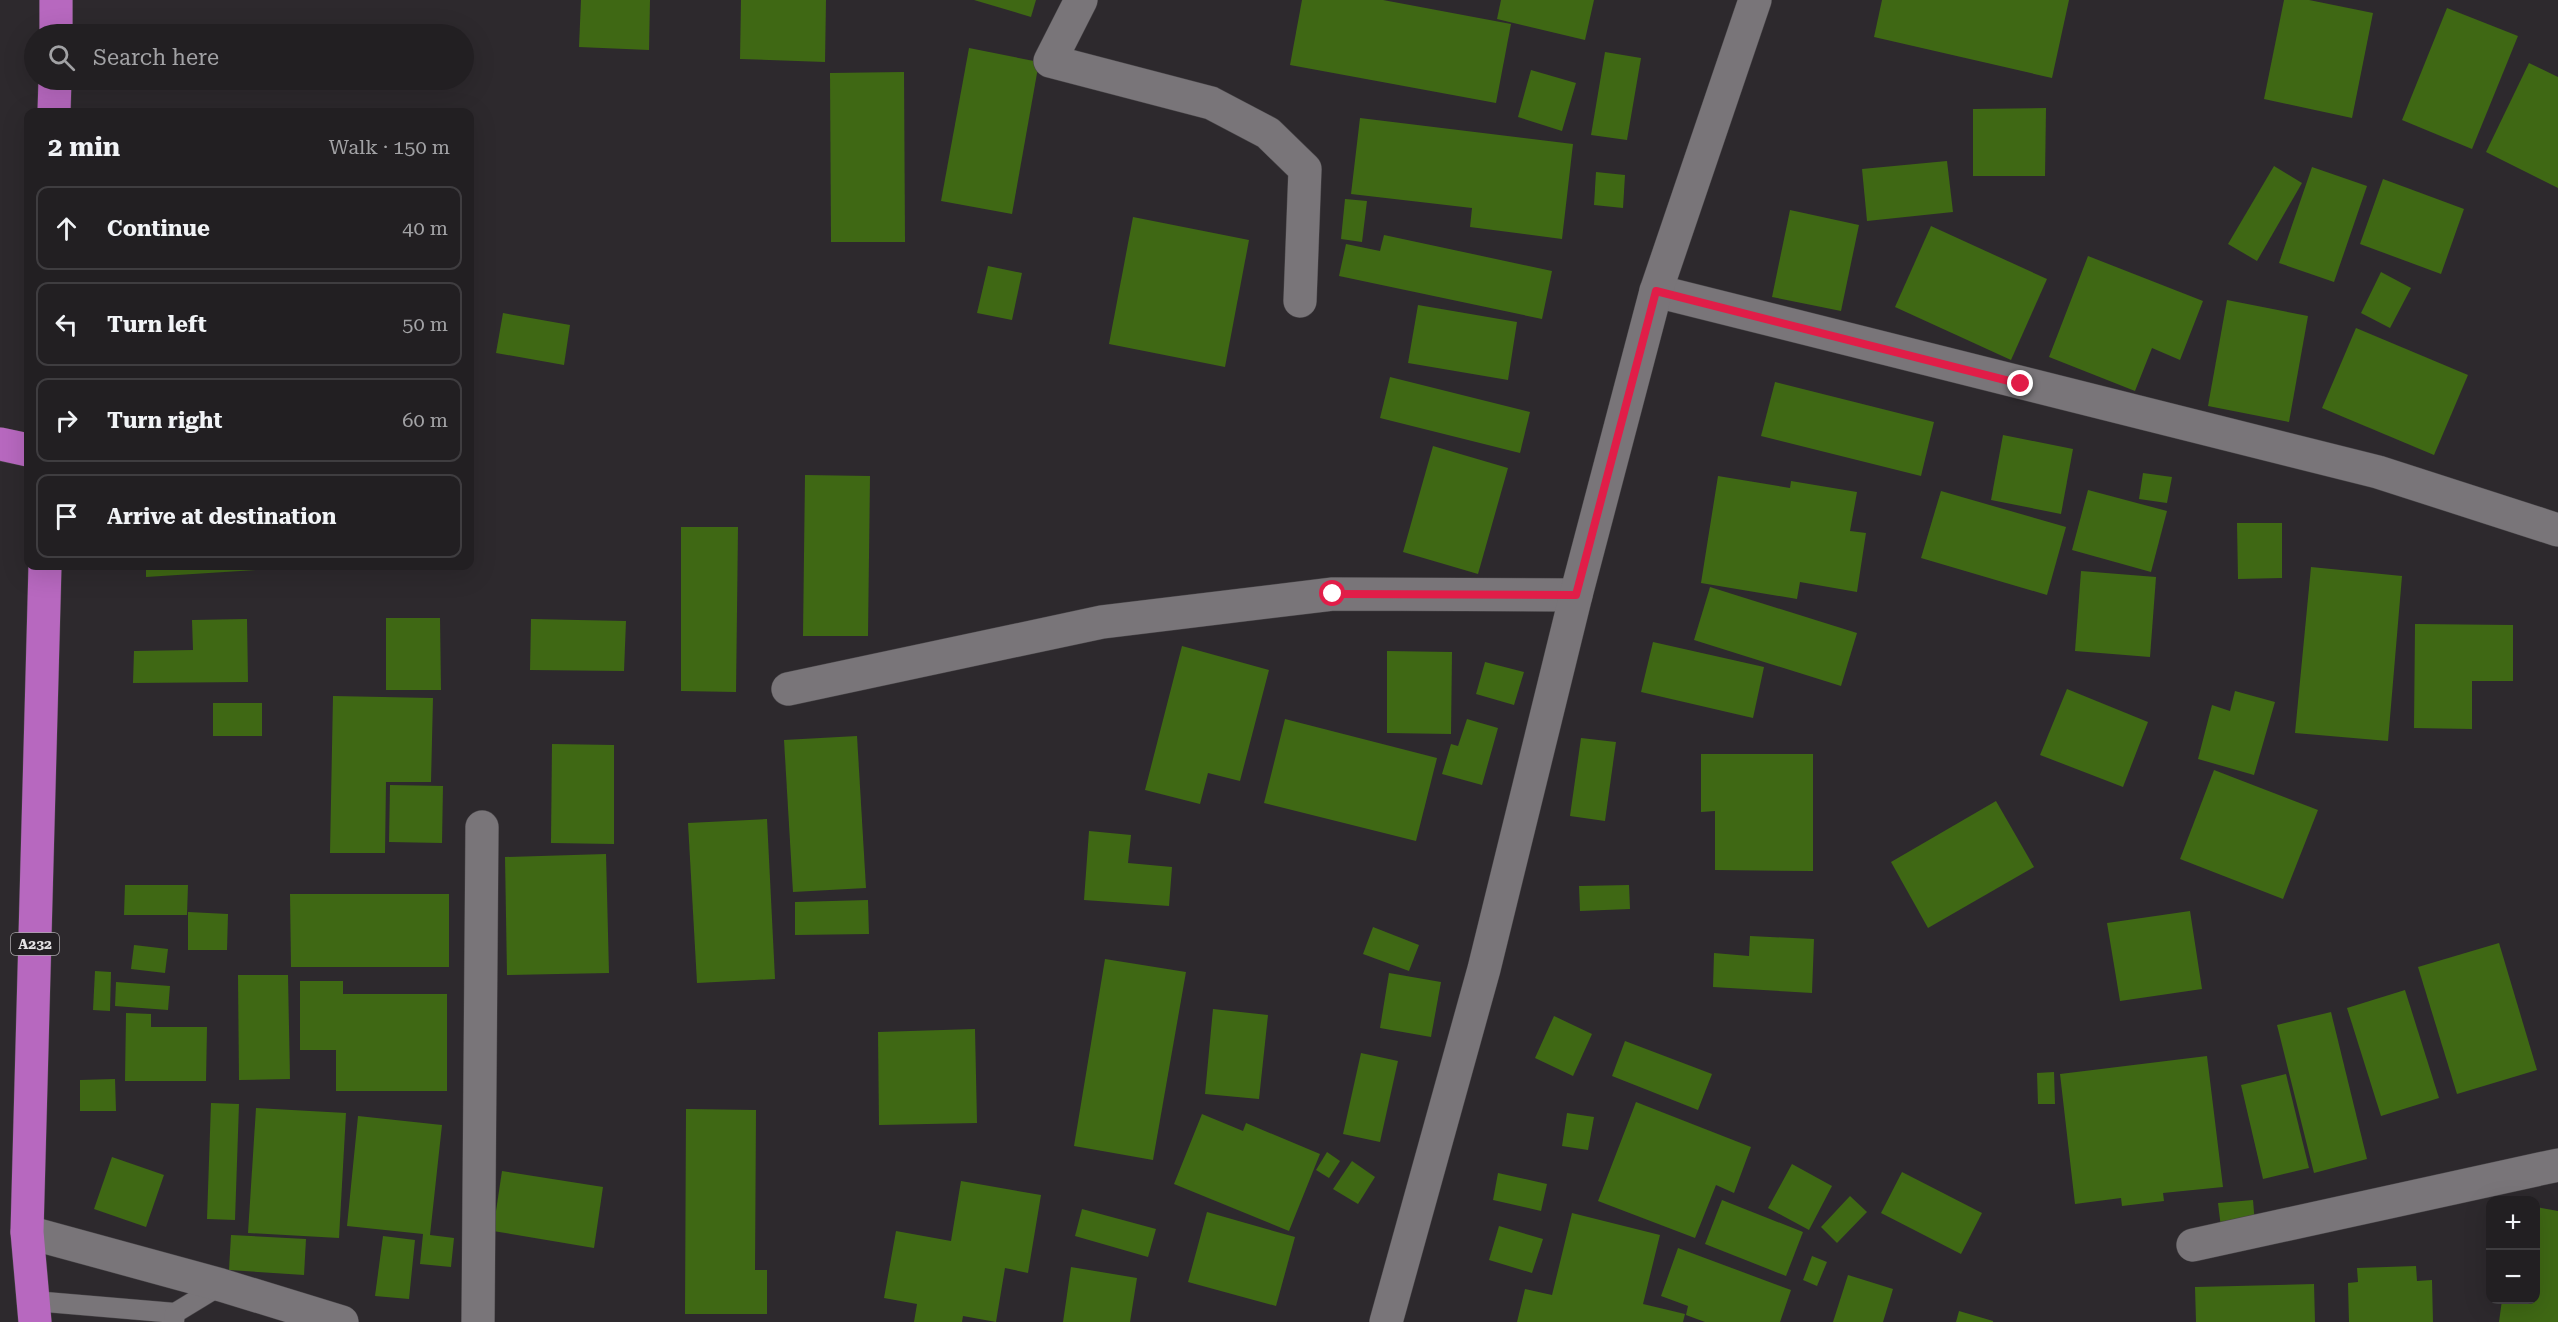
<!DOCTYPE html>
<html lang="en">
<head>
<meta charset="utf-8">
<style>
  :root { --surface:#221f22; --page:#2a272a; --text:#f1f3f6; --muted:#a2a2a5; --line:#3f3d40 }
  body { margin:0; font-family:"Roboto Serif",serif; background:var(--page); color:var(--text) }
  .controls { position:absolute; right:18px; bottom:18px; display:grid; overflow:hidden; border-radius:12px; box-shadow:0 6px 24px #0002 }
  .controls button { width:54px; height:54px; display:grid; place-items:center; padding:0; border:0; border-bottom:2px solid var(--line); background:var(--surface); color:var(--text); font:30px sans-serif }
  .stop { position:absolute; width:18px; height:18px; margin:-14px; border:4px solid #e11d48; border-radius:50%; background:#fff }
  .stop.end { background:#e11d48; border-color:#fff; box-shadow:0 2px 6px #0008 }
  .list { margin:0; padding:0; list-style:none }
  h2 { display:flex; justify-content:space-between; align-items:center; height:78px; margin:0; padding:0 24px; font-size:26px }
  h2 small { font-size:20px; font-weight:400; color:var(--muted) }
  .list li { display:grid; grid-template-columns:39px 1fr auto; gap:18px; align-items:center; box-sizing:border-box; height:84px; margin:0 12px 12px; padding:0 12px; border:2px solid var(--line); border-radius:12px }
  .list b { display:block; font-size:22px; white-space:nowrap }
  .list em { font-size:20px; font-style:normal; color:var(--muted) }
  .icon { flex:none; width:33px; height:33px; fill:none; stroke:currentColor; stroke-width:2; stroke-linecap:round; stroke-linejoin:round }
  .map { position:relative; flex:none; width:2558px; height:1322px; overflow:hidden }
  .search { position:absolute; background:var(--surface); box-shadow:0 6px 24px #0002; left:24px; top:24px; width:450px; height:66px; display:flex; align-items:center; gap:15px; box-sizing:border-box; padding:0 21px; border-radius:33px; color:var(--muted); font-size:22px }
  .panel { position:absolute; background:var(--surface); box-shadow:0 6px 24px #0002; left:24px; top:108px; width:450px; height:462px; border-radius:12px }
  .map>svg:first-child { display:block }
  .building { fill:#3f6814 }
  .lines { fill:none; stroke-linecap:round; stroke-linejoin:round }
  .lane-casing { stroke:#474447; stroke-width:21 }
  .street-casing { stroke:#474447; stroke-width:34 }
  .secondary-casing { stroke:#474447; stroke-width:34 }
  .highway-casing { stroke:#474447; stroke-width:34 }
  .lane { stroke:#797579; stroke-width:20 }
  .street { stroke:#797579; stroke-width:33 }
  .secondary { stroke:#797579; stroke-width:33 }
  .highway { stroke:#b768bf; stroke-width:33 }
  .route { stroke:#e11d48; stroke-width:8 }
  .labels { text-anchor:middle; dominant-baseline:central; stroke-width:4.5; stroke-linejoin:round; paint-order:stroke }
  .shield { fill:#232023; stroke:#aba8ab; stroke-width:1.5 }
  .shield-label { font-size:14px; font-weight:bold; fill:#e5e3e5 }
</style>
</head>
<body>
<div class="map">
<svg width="2558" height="1322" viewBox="0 0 2558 1322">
  <rect width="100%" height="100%" fill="#2d292d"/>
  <g class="building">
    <polygon points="581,0 650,0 649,50 579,47"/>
    <polygon points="741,0 826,0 825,62 740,59"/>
    <polygon points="974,0 1036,0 1031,17"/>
    <polygon points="1302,0 1383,0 1511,24 1496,103 1290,65"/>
    <polygon points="1501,0 1594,0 1585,40 1497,19"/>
    <polygon points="1882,0 2069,0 2052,78 1874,37"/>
    <polygon points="2284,0 2309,0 2373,13 2352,118 2264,99"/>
    <polygon points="2447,8 2518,36 2472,149 2402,120"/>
    <polygon points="969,48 1039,62 1012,214 941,201"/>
    <polygon points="1605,52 1641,58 1627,140 1591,135"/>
    <polygon points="2529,63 2558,77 2558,188 2486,152"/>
    <polygon points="1531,70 1576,83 1562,131 1518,117"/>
    <polygon points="904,72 905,242 831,242 830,73"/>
    <polygon points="2046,108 2045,176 1973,176 1973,109"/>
    <polygon points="1360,118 1573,144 1562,239 1470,227 1472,208 1351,194"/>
    <polygon points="1947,161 1953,212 1867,221 1862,169"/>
    <polygon points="2274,166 2302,183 2257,261 2228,244"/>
    <polygon points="2312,167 2367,186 2334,282 2279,263"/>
    <polygon points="1596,172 1625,175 1623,208 1594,205"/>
    <polygon points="2383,179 2464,209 2441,274 2360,244"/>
    <polygon points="1345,199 1367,201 1362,242 1341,239"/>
    <polygon points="1790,210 1859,225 1841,311 1772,297"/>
    <polygon points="1133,217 1249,240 1225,367 1109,344"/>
    <polygon points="1931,226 2047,279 2011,360 1895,307"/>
    <polygon points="1384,235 1552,271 1542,319 1339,276 1346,244 1380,251"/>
    <polygon points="2088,256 2203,301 2180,360 2152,348 2135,391 2049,357"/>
    <polygon points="988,266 1022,273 1012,320 977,313"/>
    <polygon points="2381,272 2411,288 2390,328 2361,313"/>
    <polygon points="2227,300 2308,316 2289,422 2208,406"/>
    <polygon points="1418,305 1517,322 1508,380 1408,363"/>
    <polygon points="503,313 570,325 564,365 496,353"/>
    <polygon points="2356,328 2468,375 2434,455 2322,408"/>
    <polygon points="1390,377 1530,412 1520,453 1380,418"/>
    <polygon points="1775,382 1934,422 1921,476 1761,436"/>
    <polygon points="2003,435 2073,449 2061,514 1991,500"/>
    <polygon points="1433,446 1508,468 1478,574 1403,552"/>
    <polygon points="2143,473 2172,477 2167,503 2139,499"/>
    <polygon points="805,475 870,476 868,636 803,636"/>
    <polygon points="1718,476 1790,488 1791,481 1857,492 1850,531 1866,533 1857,592 1800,582 1797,599 1701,583"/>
    <polygon points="2088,490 2167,511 2151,572 2072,550"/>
    <polygon points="1941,491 2066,527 2047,595 1921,558"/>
    <polygon points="2237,523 2282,523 2282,578 2238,579"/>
    <polygon points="681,527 738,527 736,692 681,691"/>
    <polygon points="146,566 271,566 271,569 146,577"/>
    <polygon points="2311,567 2402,576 2388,741 2295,733"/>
    <polygon points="2081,571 2156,577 2150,657 2075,651"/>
    <polygon points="1710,587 1857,633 1841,686 1694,640"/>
    <polygon points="386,618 440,618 441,690 386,690"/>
    <polygon points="247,619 248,682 133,683 134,651 193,650 192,620"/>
    <polygon points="531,619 626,621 624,671 530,670"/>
    <polygon points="2415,624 2513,625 2513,681 2472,681 2472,729 2414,728"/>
    <polygon points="1653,642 1764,667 1753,718 1641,692"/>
    <polygon points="1182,646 1269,670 1240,781 1208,773 1200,804 1145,790"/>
    <polygon points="1387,651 1452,652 1451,734 1387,733"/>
    <polygon points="1485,662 1524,672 1514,705 1476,694"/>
    <polygon points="2067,689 2148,722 2123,787 2040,755"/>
    <polygon points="2235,691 2275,702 2254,775 2198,759 2212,705 2230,711"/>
    <polygon points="333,696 433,698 431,782 386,782 385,853 330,853"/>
    <rect x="213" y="703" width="49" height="33"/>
    <polygon points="1285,719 1437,758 1416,841 1264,803"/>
    <polygon points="1467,719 1498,728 1482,785 1442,774 1451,744 1458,746"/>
    <polygon points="857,736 866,888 793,892 784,740"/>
    <polygon points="1581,738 1616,742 1605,821 1570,816"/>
    <polygon points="552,744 614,745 614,844 551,843"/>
    <polygon points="1701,754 1813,754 1813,871 1715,870 1715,811 1701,812"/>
    <polygon points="2214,770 2318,810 2283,899 2180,859"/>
    <polygon points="390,785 443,786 442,843 389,842"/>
    <polygon points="1996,801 2034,867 1928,928 1891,862"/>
    <polygon points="767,819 775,979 697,983 688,823"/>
    <polygon points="1089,831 1131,835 1128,863 1172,867 1169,906 1084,900"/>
    <polygon points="606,854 609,973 507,975 505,857"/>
    <polygon points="125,885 188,885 187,915 124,915"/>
    <polygon points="1629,885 1630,909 1580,911 1579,886"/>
    <polygon points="290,894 449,894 449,967 291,967"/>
    <polygon points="868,900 869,934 795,935 795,902"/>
    <polygon points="2190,911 2202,989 2120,1001 2107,923"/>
    <polygon points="188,912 228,914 227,950 188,950"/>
    <polygon points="1373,927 1419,945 1409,971 1363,954"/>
    <polygon points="1750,936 1814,939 1812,993 1713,987 1714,953 1749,956"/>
    <polygon points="2499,943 2537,1070 2457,1094 2418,967"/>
    <polygon points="134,945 168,949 165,973 131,969"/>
    <polygon points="1105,959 1186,972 1153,1160 1074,1146"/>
    <polygon points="95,971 111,972 110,1011 93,1010"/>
    <polygon points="1389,973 1441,982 1431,1037 1380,1028"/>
    <polygon points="238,975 288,975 290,1079 239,1080"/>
    <polygon points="300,981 343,981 343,994 447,994 447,1091 336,1091 336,1050 300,1050"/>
    <polygon points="116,982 170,986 168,1010 115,1006"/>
    <polygon points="2405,990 2439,1098 2381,1116 2347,1008"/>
    <polygon points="1213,1009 1268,1015 1259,1099 1205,1094"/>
    <polygon points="2331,1012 2367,1159 2314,1173 2277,1025"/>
    <polygon points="126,1013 151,1014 151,1027 207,1027 206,1081 125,1081"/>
    <polygon points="1554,1016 1592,1034 1573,1076 1535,1058"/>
    <polygon points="975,1029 977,1123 879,1125 878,1032"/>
    <polygon points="1625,1041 1712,1074 1698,1110 1612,1076"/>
    <polygon points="1361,1053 1398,1061 1380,1142 1343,1134"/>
    <polygon points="2207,1056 2223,1187 2163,1193 2164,1201 2122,1206 2121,1198 2075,1204 2060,1074"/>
    <polygon points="2054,1072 2055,1104 2038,1104 2037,1073"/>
    <polygon points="2286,1074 2309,1168 2263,1179 2241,1085"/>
    <polygon points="115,1079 116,1111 80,1111 80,1080"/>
    <polygon points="1636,1102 1751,1147 1734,1193 1716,1185 1695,1238 1598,1201"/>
    <polygon points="211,1103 239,1104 235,1220 207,1219"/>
    <polygon points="256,1108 346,1113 339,1238 248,1233"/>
    <polygon points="686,1109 756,1110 755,1270 767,1270 767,1314 685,1314"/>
    <polygon points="1567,1113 1594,1117 1588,1150 1562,1146"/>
    <polygon points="1202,1114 1243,1131 1246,1123 1320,1154 1289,1231 1174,1184"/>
    <polygon points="358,1116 442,1125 430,1235 454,1238 451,1267 420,1264 423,1234 347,1226"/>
    <polygon points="1327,1152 1340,1161 1329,1178 1316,1170"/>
    <polygon points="112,1157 164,1175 146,1227 94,1209"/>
    <polygon points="1352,1161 1375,1177 1358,1204 1333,1189"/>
    <polygon points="1792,1164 1832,1186 1809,1230 1768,1208"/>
    <polygon points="502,1171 603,1187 594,1248 493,1231"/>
    <polygon points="1902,1172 1982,1213 1961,1254 1881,1213"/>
    <polygon points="1498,1173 1547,1184 1541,1211 1493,1200"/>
    <polygon points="961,1181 1041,1195 1028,1273 1005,1268 996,1322 963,1316 962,1322 914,1322 917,1304 884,1298 896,1231 951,1241"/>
    <polygon points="1850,1196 1867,1212 1837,1243 1821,1227"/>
    <polygon points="1722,1200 1803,1232 1786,1276 1705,1244"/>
    <polygon points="2253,1200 2255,1225 2221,1228 2218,1203"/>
    <polygon points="2536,1207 2558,1211 2558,1322 2499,1322 2502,1300 2536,1300"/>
    <polygon points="1082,1209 1156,1229 1148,1257 1075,1236"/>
    <polygon points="1207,1212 1295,1237 1276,1306 1188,1282"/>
    <polygon points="1572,1213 1660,1235 1643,1304 1685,1314 1683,1322 1517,1322 1525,1289 1552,1295"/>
    <polygon points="1499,1226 1543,1239 1532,1273 1489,1260"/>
    <polygon points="231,1235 306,1239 304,1275 229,1270"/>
    <polygon points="383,1236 415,1240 409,1299 375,1296"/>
    <polygon points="1678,1248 1791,1290 1780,1322 1705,1322 1686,1315 1688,1306 1661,1296"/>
    <polygon points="1812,1256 1827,1262 1817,1286 1803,1280"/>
    <polygon points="2416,1266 2417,1281 2432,1280 2433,1322 2349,1322 2348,1283 2358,1282 2357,1268"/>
    <polygon points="1071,1267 1137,1278 1130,1322 1063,1322"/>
    <polygon points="1848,1275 1893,1289 1883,1322 1833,1322"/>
    <polygon points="2314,1284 2315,1322 2196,1322 2195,1287"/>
    <polygon points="1959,1311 1993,1321 1993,1322 1956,1322"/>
  </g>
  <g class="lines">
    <g class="lane-casing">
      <g id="lane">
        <polyline points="34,1301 175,1313"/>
        <polyline points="174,1322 175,1313 221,1285"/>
      </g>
    </g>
    <g class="street-casing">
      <g id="street">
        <polyline points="1081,0 1050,61 1211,103 1268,133 1305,169 1300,301"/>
        <polyline points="1656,291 2378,472 2558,530"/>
        <polyline points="788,689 1102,622 1333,594 1576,595"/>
        <polyline points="27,1232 221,1285 342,1322"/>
        <polyline points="2193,1245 2558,1165"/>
        <polyline points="478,1322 482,827"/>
      </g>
    </g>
    <g class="secondary-casing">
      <polyline id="secondary" points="1386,1322 1484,969 1576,595 1656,291 1755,0"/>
    </g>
    <g class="highway-casing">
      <g id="highway">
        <polyline points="56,34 56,0"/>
        <polyline points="54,112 55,80"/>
        <polyline points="0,444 28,450"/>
        <polyline points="35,1322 27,1232 45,566"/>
      </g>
    </g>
    <use href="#lane" class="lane"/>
    <use href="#street" class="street"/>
    <use href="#secondary" class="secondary"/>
    <use href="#highway" class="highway"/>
  </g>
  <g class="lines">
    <polyline class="route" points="1333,594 1576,595 1656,291 2021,384"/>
  </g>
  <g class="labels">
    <rect class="shield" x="11" y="933" width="48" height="22" rx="4.5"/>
    <g class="shield-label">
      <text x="35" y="944">A232</text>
    </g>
  </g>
</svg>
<div class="controls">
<button>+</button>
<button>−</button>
</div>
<div class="stop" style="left:1333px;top:594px"></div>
<div class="stop end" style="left:2021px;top:384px"></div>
<div class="search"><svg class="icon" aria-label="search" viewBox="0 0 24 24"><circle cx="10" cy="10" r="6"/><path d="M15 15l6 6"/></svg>Search here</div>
<section class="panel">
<h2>2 min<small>Walk · 150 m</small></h2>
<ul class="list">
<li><svg class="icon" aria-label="ahead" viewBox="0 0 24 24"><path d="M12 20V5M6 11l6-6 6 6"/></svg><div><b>Continue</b></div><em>40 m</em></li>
<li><svg class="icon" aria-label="left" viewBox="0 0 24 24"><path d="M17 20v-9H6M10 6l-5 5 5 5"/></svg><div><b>Turn left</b></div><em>50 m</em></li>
<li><svg class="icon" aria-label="right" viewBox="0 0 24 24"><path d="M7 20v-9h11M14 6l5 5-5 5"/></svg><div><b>Turn right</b></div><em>60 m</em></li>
<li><svg class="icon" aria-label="arrive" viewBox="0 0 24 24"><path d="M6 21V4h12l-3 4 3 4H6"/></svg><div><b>Arrive at destination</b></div></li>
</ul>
</section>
</div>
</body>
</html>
